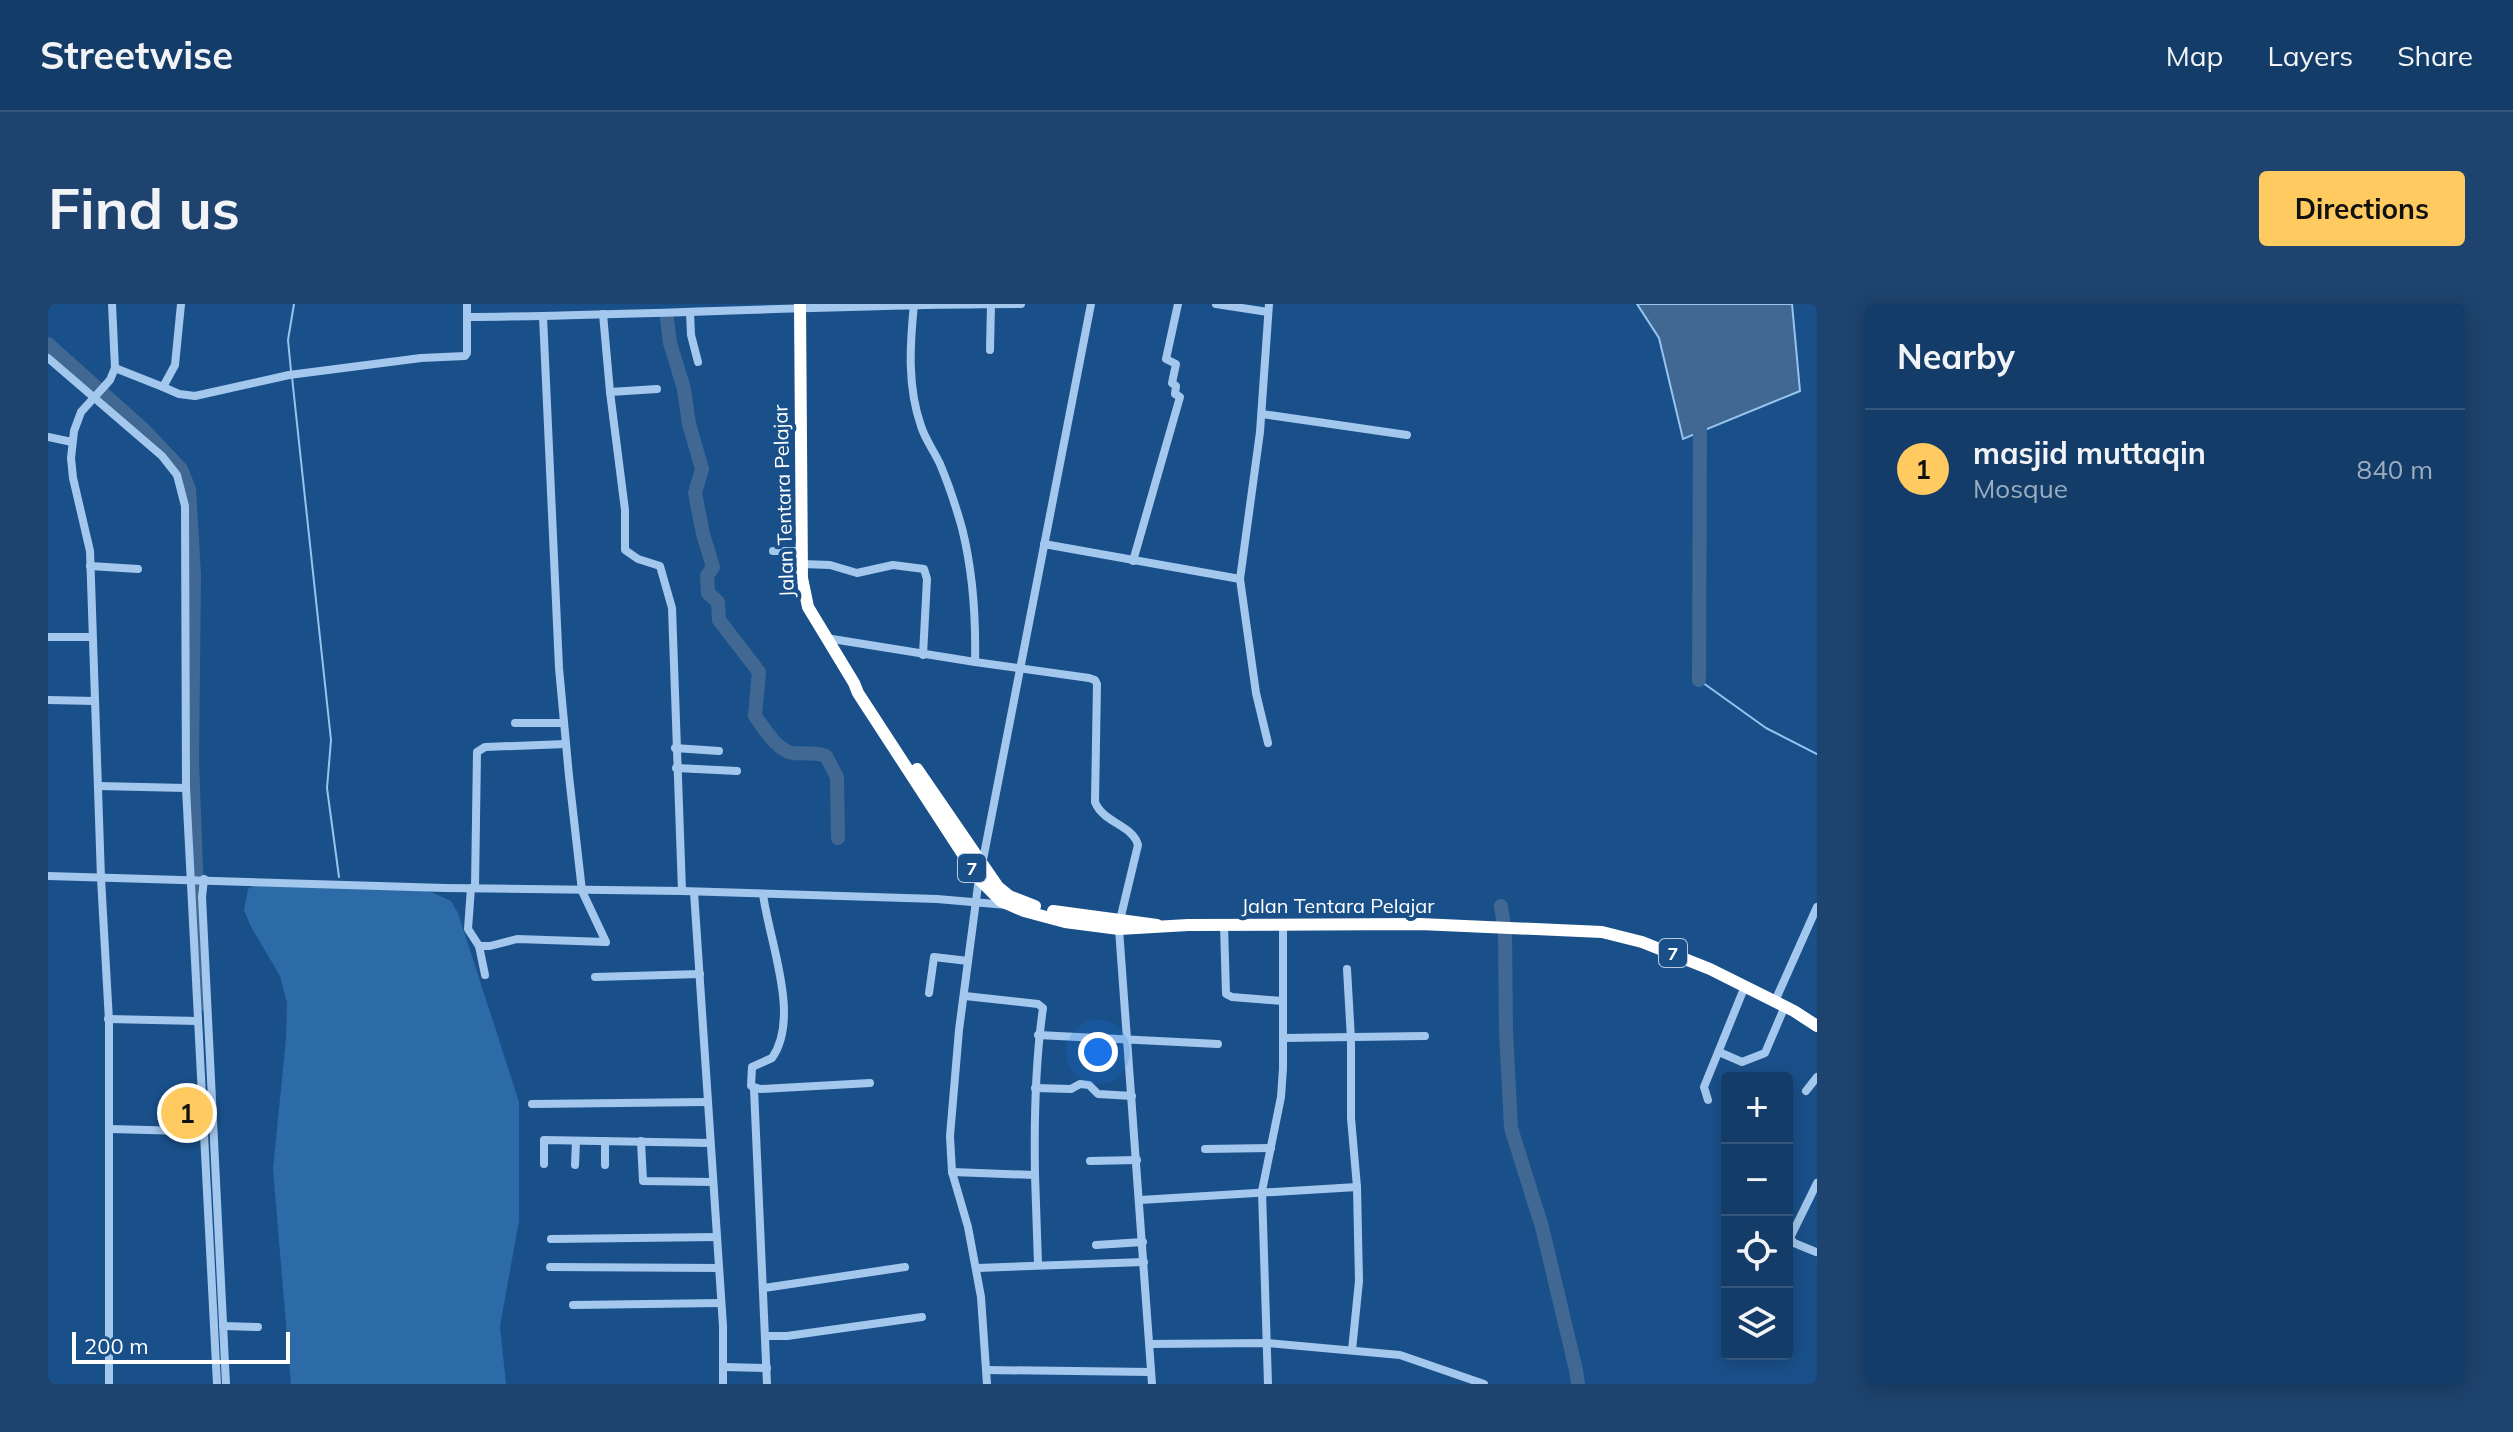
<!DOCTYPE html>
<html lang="en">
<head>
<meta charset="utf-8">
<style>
  :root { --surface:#143c68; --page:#1d436e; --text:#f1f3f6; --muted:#9dadc0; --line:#33567c; --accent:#ffca60 }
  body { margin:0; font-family:Mulish,sans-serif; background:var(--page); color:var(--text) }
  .controls { position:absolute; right:24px; bottom:24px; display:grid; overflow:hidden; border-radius:8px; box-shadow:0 4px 20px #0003 }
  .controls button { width:72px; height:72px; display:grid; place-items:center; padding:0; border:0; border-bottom:2px solid var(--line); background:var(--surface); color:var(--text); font:40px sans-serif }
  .scale { position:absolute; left:24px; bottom:20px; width:218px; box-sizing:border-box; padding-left:8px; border:4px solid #fff; border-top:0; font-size:22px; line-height:28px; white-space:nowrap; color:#fff; -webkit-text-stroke:6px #1a508a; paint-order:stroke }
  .you { position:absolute; left:1050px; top:748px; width:28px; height:28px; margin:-20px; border:6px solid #fff; border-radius:50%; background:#1a73e8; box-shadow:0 0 0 12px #1a73e833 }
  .badge { display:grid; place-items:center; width:52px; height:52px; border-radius:50%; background:var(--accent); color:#111; font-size:26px; font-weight:700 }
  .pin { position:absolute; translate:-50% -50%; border:4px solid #fff; box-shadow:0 2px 8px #0006 }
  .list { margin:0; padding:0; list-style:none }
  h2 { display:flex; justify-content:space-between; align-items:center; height:104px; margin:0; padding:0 32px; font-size:34px }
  h2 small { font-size:26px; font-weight:400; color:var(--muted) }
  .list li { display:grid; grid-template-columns:52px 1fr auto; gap:24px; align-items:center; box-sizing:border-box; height:120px; padding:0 32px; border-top:2px solid var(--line) }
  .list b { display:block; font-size:30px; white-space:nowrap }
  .list p { margin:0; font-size:26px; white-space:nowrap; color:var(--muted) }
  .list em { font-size:26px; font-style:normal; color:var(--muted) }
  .icon { flex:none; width:44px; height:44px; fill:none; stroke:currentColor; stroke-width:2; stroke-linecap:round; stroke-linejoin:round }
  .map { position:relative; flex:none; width:1769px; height:1080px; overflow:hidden; border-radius:8px }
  header { display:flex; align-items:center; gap:48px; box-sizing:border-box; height:112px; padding:0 40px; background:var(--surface); border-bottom:2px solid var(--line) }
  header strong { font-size:38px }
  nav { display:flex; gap:44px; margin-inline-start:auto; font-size:28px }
  .intro { display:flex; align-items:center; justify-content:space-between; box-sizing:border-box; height:192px; padding:0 48px }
  h1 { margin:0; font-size:56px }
  .button { padding:20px 36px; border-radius:8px; background:var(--accent); color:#111; font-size:28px; font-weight:700 }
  main { display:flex; gap:48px; padding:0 48px }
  aside { flex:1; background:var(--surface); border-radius:8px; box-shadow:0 4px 20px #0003 }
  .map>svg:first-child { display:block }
  .green { fill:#2d6aa8 }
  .water { fill:#406892; stroke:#97c4ef; stroke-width:2 }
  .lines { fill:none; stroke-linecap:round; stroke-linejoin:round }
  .stream { stroke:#97c4ef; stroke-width:2 }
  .river { stroke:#406892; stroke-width:14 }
  .minor { stroke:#a4c8ed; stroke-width:8 }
  .highway { stroke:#fff; stroke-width:12 }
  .labels { text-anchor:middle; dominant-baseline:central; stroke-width:8; stroke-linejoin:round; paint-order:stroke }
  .shield { fill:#1a508a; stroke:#bacadc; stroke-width:2 }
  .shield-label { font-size:18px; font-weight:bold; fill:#fff }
  .street-label { font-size:20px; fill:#fff; stroke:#1a508a }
</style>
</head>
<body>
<header>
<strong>Streetwise</strong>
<nav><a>Map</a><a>Layers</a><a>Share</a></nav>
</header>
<div class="intro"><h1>Find us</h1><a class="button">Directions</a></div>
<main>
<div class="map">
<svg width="1769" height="1080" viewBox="0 0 1769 1080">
  <rect width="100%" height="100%" fill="#1a508a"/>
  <polygon class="green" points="205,582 381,587 403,597 410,609 471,798 471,917 452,1022 458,1080 243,1080 225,865 238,735 239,699 232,672 202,621 196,606 200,585"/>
  <polygon class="water" points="1589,0 1744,0 1752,87 1635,135 1611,34"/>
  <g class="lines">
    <g class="stream">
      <polyline points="243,67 240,36 246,0"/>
      <polyline points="244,73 283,436 279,484 291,573"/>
      <polyline points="1651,376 1718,424 1769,450"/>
    </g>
    <g class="river">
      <path d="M619 15 622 39 636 85 641 120 654 165 647 189 655 230 665 263 659 272 660 289 670 298 671 316 711 368 707 412C717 425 729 447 745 449 756 450 767 448 778 452L789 473 790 534"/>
      <polyline points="0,40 97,127 133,165 141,185 146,271 144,457 153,700"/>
      <polyline points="1651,376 1652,112"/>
      <polyline points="1453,602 1457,629 1458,728 1463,824 1494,923 1528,1066 1530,1080"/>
    </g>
    <g class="minor">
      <path d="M866 0C862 40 859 82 873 122 877 135 886 147 892 160 901 181 908 203 914 224 925 268 928 313 927 358L1041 374 1047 376 1049 380 1047 498C1055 519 1085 521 1090 541L1072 616"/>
      <polyline points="1168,0 1220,8"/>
      <polyline points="642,8 643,31 650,58"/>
      <polyline points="555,10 562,88 577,206 577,246 590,255 612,262 624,304 634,587"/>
      <path d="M419 13C603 12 788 0 973 0"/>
      <polyline points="942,46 943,0"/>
      <polyline points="0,54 114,152 129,171 137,202 138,484 169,1080"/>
      <polyline points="67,64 115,83 127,61 133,0"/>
      <polyline points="115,83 131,90 147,92 241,71 373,54 417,52 419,49 419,0"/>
      <polyline points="562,88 609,85"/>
      <polyline points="1214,110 1359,131"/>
      <polyline points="0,133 24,138"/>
      <polyline points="996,240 1192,275"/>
      <polyline points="725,247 754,247"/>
      <polyline points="1085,257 1132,93 1127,90 1128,82 1124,79 1128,60 1118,55 1130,0"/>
      <polyline points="754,260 782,261 809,269 845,261 876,265 879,275 875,351"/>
      <polyline points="42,262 90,265"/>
      <polyline points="0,333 44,333"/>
      <polyline points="778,334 927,358"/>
      <polyline points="0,396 47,397"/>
      <polyline points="467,419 516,419"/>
      <polyline points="1220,439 1208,389 1192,275 1212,128 1221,0"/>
      <polyline points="627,444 671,447"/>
      <polyline points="628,464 689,467"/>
      <polyline points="50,482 138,484"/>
      <polyline points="934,561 1043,0"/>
      <polyline points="0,572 397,584 634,587 889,595 959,601"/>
      <polyline points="931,574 911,726 902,832 904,868 920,923 933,993 939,1080"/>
      <polyline points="156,575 154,593 178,1080"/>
      <polyline points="423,584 420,625 431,642 442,642 469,635 558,638 534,587 521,472 511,364 495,12"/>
      <polyline points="427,584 429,448 437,443 518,440"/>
      <polyline points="646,588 675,1022 675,1080"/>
      <path d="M715 590C721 637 753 713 724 754L704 763 703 782 712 785 822 779"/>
      <polyline points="1176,621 1178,690 1184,693 1234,697"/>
      <polyline points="1071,625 1104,1080"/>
      <polyline points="431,642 437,671"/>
      <polyline points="1299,665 1303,735 1303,814 1309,883 1311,977 1304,1046"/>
      <polyline points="547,673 652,670"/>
      <polyline points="881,689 886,653 920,657"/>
      <path d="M917 692 990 700 995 704C987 760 986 815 987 871"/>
      <polyline points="1727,697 1769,603"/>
      <polyline points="60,715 150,717"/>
      <polyline points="990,731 1170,740"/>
      <polyline points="1235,734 1377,732"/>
      <polyline points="1671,748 1694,758 1717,749 1737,702"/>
      <polyline points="987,784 1023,785 1032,780 1041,781 1050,790 1084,792"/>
      <polyline points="706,785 719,1080"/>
      <polyline points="1758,787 1769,773"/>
      <polyline points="1660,796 1656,783 1697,682"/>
      <polyline points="484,800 659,798"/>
      <polyline points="62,825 137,827"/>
      <polyline points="593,837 595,877 665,878"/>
      <polyline points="1157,845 1223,844"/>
      <polyline points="1042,857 1089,856"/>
      <polyline points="496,860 496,836 662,839"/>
      <polyline points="527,861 528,837"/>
      <polyline points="557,861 557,837"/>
      <polyline points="904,868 987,871 990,960"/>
      <polyline points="1092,896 1309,883"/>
      <polyline points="503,935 669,933"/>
      <polyline points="1048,941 1095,938"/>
      <polyline points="1768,948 1746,939 1742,934 1769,879"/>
      <polyline points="502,963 671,964"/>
      <polyline points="929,964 1096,958"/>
      <polyline points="716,984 857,963"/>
      <polyline points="525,1001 673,999"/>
      <polyline points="175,1022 210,1023"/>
      <polyline points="718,1032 739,1032 874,1013"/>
      <polyline points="1102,1040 1219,1039 1352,1051 1436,1080"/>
      <polyline points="676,1063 719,1064"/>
      <polyline points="938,1066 1103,1068"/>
      <polyline points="61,1080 61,717 53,574 42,247 25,174 23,154 26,127 33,108 62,76 67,64 64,0"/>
      <polyline points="1220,1080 1214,887 1233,793 1235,764 1235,621"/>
    </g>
    <g class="highway">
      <polyline points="752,0 754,274 760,303 806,379 810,389 931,575 953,597 976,607 1017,618 1071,625 1140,621 1372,620 1554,628 1594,638 1662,665 1746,707 1769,722"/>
      <polyline points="869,465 950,583 961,592 987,602"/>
      <polyline points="1005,607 1109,621"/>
    </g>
  </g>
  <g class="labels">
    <g class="shield">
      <rect x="910" y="550" width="28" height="28" rx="6"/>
      <rect x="1611" y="635" width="28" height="28" rx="6"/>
    </g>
    <g class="shield-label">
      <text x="924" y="564">7</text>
      <text x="1625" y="649">7</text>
    </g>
    <g class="street-label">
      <text transform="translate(735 197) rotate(-92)">Jalan Tentara Pelajar</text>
      <text x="1290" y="601">Jalan Tentara Pelajar</text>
    </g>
  </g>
</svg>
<div class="controls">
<button>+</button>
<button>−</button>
<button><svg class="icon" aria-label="locate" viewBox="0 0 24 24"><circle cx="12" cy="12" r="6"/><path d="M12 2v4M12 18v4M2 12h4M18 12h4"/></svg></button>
<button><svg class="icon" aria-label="layers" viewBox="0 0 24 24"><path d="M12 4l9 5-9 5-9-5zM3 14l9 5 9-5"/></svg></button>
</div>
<div class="scale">200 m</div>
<div class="you"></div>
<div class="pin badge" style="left:139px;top:809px">1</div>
</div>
<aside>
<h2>Nearby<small></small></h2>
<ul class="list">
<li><span class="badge">1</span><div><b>masjid muttaqin</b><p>Mosque</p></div><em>840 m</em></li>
</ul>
</aside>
</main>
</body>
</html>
